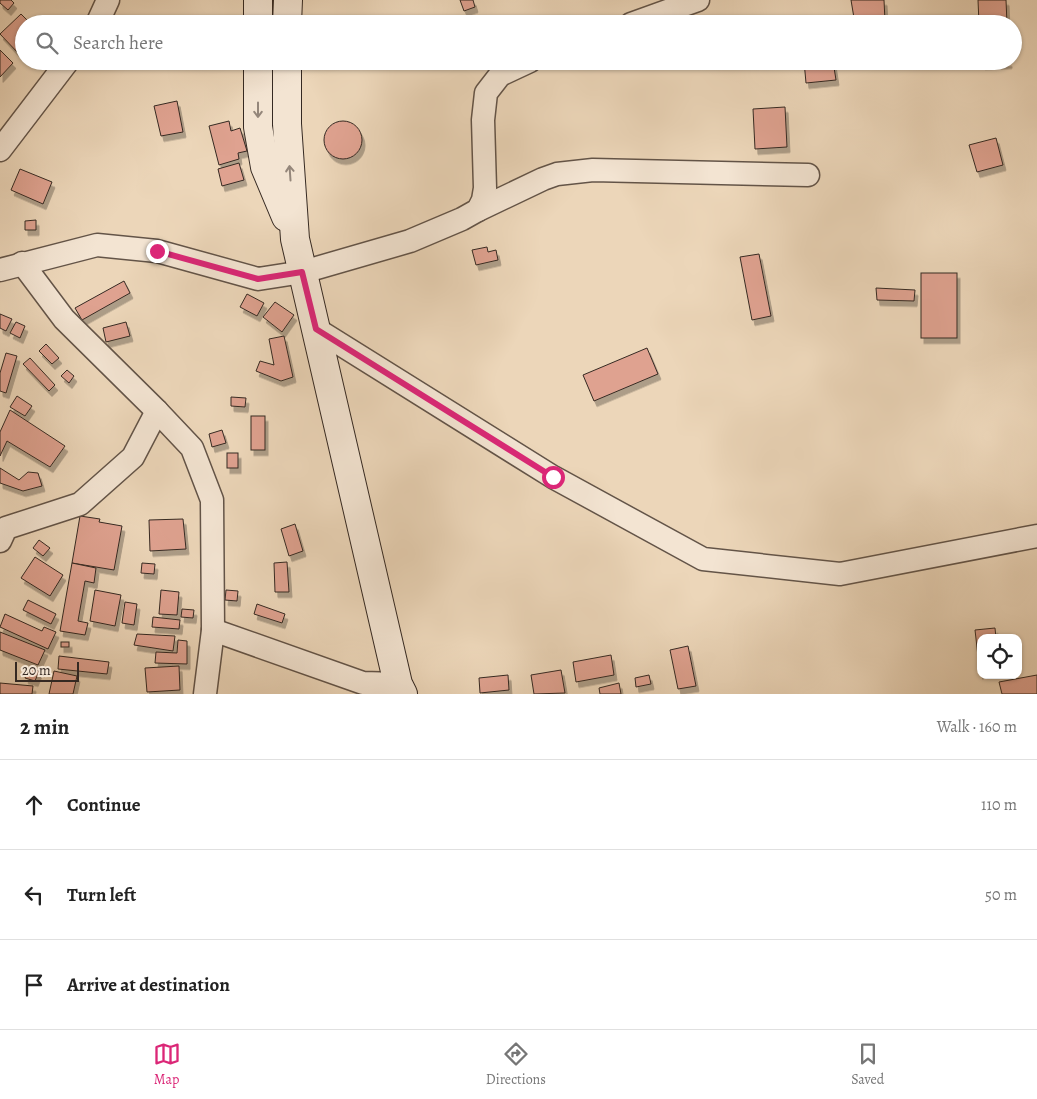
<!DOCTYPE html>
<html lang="en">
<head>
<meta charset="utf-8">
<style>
  :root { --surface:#fff; --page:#f2f2f2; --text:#222; --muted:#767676; --line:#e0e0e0; --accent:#db2777 }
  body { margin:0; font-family:Alegreya,serif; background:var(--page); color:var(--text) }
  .controls { position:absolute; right:15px; bottom:15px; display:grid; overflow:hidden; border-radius:10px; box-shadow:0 1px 4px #0004 }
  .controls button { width:45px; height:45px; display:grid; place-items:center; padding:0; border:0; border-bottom:1px solid var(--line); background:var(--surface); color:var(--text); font:25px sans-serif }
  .scale { position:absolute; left:15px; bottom:12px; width:64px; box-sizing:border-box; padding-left:5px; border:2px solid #352922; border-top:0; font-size:14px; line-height:18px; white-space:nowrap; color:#352922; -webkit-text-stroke:4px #f3e4d2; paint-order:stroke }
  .stop { position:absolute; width:15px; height:15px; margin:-11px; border:4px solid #db2777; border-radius:50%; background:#fff }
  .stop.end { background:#db2777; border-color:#fff; box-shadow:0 1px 5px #0008 }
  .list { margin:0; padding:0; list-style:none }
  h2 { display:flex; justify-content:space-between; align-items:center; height:65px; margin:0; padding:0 20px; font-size:21px }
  h2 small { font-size:16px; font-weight:400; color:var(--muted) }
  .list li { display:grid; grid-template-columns:32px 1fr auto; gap:15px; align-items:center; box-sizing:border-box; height:90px; padding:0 20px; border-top:1px solid var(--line) }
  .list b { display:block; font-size:19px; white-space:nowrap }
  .list em { font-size:16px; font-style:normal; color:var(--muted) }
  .icon { flex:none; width:28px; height:28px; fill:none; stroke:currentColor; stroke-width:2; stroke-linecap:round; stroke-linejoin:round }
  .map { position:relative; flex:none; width:1037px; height:694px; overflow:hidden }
  .search { position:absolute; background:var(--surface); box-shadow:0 1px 4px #0004; left:15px; right:15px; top:15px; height:55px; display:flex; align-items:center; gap:12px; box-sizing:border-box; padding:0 18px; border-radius:28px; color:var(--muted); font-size:19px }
  .sheet { height:335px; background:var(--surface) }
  nav { display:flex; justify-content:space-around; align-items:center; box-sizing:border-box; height:70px; border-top:1px solid var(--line); background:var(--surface); font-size:14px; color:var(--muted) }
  nav a { display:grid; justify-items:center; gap:2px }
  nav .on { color:var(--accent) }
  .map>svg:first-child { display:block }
  .building { fill:#dfa290; stroke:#352922; filter:url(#shadow) }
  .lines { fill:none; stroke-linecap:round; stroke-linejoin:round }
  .minor-casing { stroke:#635448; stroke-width:25 }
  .secondary-casing { stroke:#352922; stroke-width:30 }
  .minor { stroke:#f3e4d2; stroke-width:22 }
  .secondary { stroke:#f3e4d2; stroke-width:28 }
  .oneway { stroke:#94867a }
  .route { stroke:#db2777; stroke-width:6 }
</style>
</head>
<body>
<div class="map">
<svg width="1037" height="694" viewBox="0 0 1037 694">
  <defs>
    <filter id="shadow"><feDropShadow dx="3" dy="5.5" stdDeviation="0" flood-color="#0004"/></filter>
  </defs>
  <rect width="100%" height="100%" fill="#ecd6b9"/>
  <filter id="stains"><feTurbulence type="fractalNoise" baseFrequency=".004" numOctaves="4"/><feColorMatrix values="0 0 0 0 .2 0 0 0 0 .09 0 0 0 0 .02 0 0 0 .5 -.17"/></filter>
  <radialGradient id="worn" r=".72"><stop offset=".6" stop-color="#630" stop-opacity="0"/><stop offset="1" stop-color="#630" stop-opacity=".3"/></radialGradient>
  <g class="building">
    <polygon points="0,0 11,0 14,3 8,10 0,3"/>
    <polygon points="460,0 473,0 475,7 464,11"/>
    <polygon points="851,0 884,0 885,21 873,24 855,24"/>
    <polygon points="978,0 1006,0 1007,24 979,24"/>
    <polygon points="21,14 31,24 24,24 24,49 19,54 0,34"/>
    <polygon points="0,50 13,63 0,77"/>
    <polygon points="804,61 833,61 836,80 806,83"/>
    <polygon points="982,61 1009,61 1009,63 982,64"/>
    <polygon points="177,101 183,132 161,136 154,106"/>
    <polygon points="785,107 787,147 755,149 753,109"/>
    <circle cx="343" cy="140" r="19"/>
    <polygon points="229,121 231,131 240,128 247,151 238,153 239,159 219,165 209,126"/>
    <polygon points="996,138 1003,165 977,172 969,145"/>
    <polygon points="239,163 244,180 222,186 218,169"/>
    <polygon points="20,169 52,182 43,204 11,190"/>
    <polygon points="36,220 36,230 25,230 25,221"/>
    <polygon points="487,247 488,252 496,250 498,260 476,265 472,250"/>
    <polygon points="759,254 771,316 752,320 740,257"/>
    <rect x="921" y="273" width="36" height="65"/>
    <polygon points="124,281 130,293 82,320 75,308"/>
    <polygon points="876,288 915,290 914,301 877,300"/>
    <polygon points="247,294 264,303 257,316 240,307"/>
    <polygon points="275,302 294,315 282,332 263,317"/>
    <polygon points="0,314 12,319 6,331 0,328"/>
    <polygon points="16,322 25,326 20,338 10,333"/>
    <polygon points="126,322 130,336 106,342 103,328"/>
    <polygon points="284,336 293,377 281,381 256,371 260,361 274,365 269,339"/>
    <polygon points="46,344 59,358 52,364 39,351"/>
    <polygon points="647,348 658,374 594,401 583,375"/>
    <polygon points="6,353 17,356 6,393 0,391 0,373"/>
    <polygon points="30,358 55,385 49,391 23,364"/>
    <polygon points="67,370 74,376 69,383 61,376"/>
    <polygon points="17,396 32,406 25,416 10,407"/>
    <polygon points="231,397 246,398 245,407 231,406"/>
    <polygon points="10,410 65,446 50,467 7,441 0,456 0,432"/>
    <rect x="251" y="416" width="14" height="34"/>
    <polygon points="222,430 226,443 212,447 209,434"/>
    <rect x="227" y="453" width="11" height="15"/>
    <polygon points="0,468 19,480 28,472 38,473 42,486 23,491 0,483"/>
    <polygon points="80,516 100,519 99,522 122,526 114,570 72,563"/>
    <polygon points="183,519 186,549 150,551 149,520"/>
    <polygon points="295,524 303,551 289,556 281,529"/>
    <polygon points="39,540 50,548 43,556 33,548"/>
    <polygon points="35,557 63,575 50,596 21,578"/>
    <polygon points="287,562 289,592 275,592 274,563"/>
    <polygon points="72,563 96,568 94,583 85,581 78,621 88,623 85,635 60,631"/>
    <polygon points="142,563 155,564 154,574 141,573"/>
    <polygon points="95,590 121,595 115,626 90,621"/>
    <polygon points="161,590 179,592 177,615 159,614"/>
    <polygon points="226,590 238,591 237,601 225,600"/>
    <polygon points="28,600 56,614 51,624 23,610"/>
    <polygon points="125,602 137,604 134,625 122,623"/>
    <polygon points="257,604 285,614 282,623 254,614"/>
    <polygon points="182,609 194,610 193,618 181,617"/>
    <polygon points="5,614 42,631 44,627 56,632 48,649 0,627"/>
    <polygon points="153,617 180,620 179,629 152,627"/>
    <polygon points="995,628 996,638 981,638 980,674 975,630"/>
    <polygon points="0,632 45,650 38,665 0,650"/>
    <polygon points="137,634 175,636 173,651 134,645"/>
    <polygon points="178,640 187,641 187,664 155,663 156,652 177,653"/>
    <rect x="61" y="642" width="8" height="5"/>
    <polygon points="688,646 696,686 678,689 670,650"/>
    <polygon points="611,655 614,675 576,682 573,662"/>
    <polygon points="59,656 109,662 107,674 58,669"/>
    <polygon points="179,666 180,690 147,692 145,668"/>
    <polygon points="29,667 39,671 35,681 25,678"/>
    <polygon points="561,670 565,693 534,694 531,675"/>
    <polygon points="54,671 77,676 73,694 49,694"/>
    <polygon points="508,675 509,690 480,693 479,678"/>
    <polygon points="649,675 651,684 636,687 635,678"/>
    <polygon points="1037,675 1037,694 1002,694 999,682"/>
    <polygon points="0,683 33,686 32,694 0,694"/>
    <polygon points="619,683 621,694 600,694 599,688"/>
  </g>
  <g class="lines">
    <g class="minor-casing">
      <g id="minor">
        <polyline points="97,24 108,0"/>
        <polyline points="631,24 698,0"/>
        <polyline points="0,150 68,61"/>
        <polyline points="478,210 543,179 557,174 593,170 808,175"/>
        <polyline points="22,263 64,319 157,411 192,448 212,500 213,630 205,694"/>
        <polyline points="0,270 97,245 157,251 258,279 303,272 410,241 462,219 478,210 483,200 485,188 483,120 486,93 500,75 530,61"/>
        <polyline points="316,329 553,477 703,559 840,574 1037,536"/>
        <polyline points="0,541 6,528 80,504 133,457 157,411"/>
        <polyline points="213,630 363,683 398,684"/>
      </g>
    </g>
    <g class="secondary-casing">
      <g id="secondary">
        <polyline points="258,24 258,0"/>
        <polyline points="287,24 288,0"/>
        <polyline points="258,61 258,127 265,167 286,217"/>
        <polyline points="287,61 287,124 295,239 398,684 403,694"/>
      </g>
    </g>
    <use href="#minor" class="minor"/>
    <use href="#secondary" class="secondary"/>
  </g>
  <defs><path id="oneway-shaft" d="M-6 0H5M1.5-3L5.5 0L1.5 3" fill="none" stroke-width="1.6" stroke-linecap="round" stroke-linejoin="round" transform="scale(1.25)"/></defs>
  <g class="oneway">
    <use href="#oneway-shaft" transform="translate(258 110) rotate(90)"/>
    <use href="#oneway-shaft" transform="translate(290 173) rotate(-94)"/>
  </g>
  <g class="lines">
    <polyline class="route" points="157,251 258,279 302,272 316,329 553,477"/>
  </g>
  <rect width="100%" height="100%" filter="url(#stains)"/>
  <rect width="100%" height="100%" fill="url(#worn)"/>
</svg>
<div class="controls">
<button><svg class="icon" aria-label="locate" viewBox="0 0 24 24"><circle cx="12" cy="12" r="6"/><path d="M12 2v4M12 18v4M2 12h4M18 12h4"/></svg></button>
</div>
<div class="scale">20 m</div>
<div class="stop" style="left:553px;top:477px"></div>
<div class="stop end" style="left:157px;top:251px"></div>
<div class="search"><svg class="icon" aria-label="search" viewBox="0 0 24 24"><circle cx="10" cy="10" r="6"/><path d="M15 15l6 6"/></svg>Search here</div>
</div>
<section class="sheet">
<h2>2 min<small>Walk · 160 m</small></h2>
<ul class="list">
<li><svg class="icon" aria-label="ahead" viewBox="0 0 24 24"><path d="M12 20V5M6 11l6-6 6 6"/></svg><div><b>Continue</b></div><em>110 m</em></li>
<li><svg class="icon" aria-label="left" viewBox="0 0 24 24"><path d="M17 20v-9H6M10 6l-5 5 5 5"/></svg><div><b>Turn left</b></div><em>50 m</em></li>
<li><svg class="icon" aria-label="arrive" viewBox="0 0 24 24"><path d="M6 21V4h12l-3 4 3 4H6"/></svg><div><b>Arrive at destination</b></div></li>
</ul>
</section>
<nav>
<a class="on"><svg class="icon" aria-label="map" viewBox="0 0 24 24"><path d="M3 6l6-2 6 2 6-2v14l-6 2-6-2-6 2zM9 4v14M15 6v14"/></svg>Map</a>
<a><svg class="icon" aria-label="directions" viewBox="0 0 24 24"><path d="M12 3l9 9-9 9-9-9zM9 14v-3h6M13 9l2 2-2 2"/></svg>Directions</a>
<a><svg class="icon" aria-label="saved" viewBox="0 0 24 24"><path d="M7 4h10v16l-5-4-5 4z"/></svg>Saved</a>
</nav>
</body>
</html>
